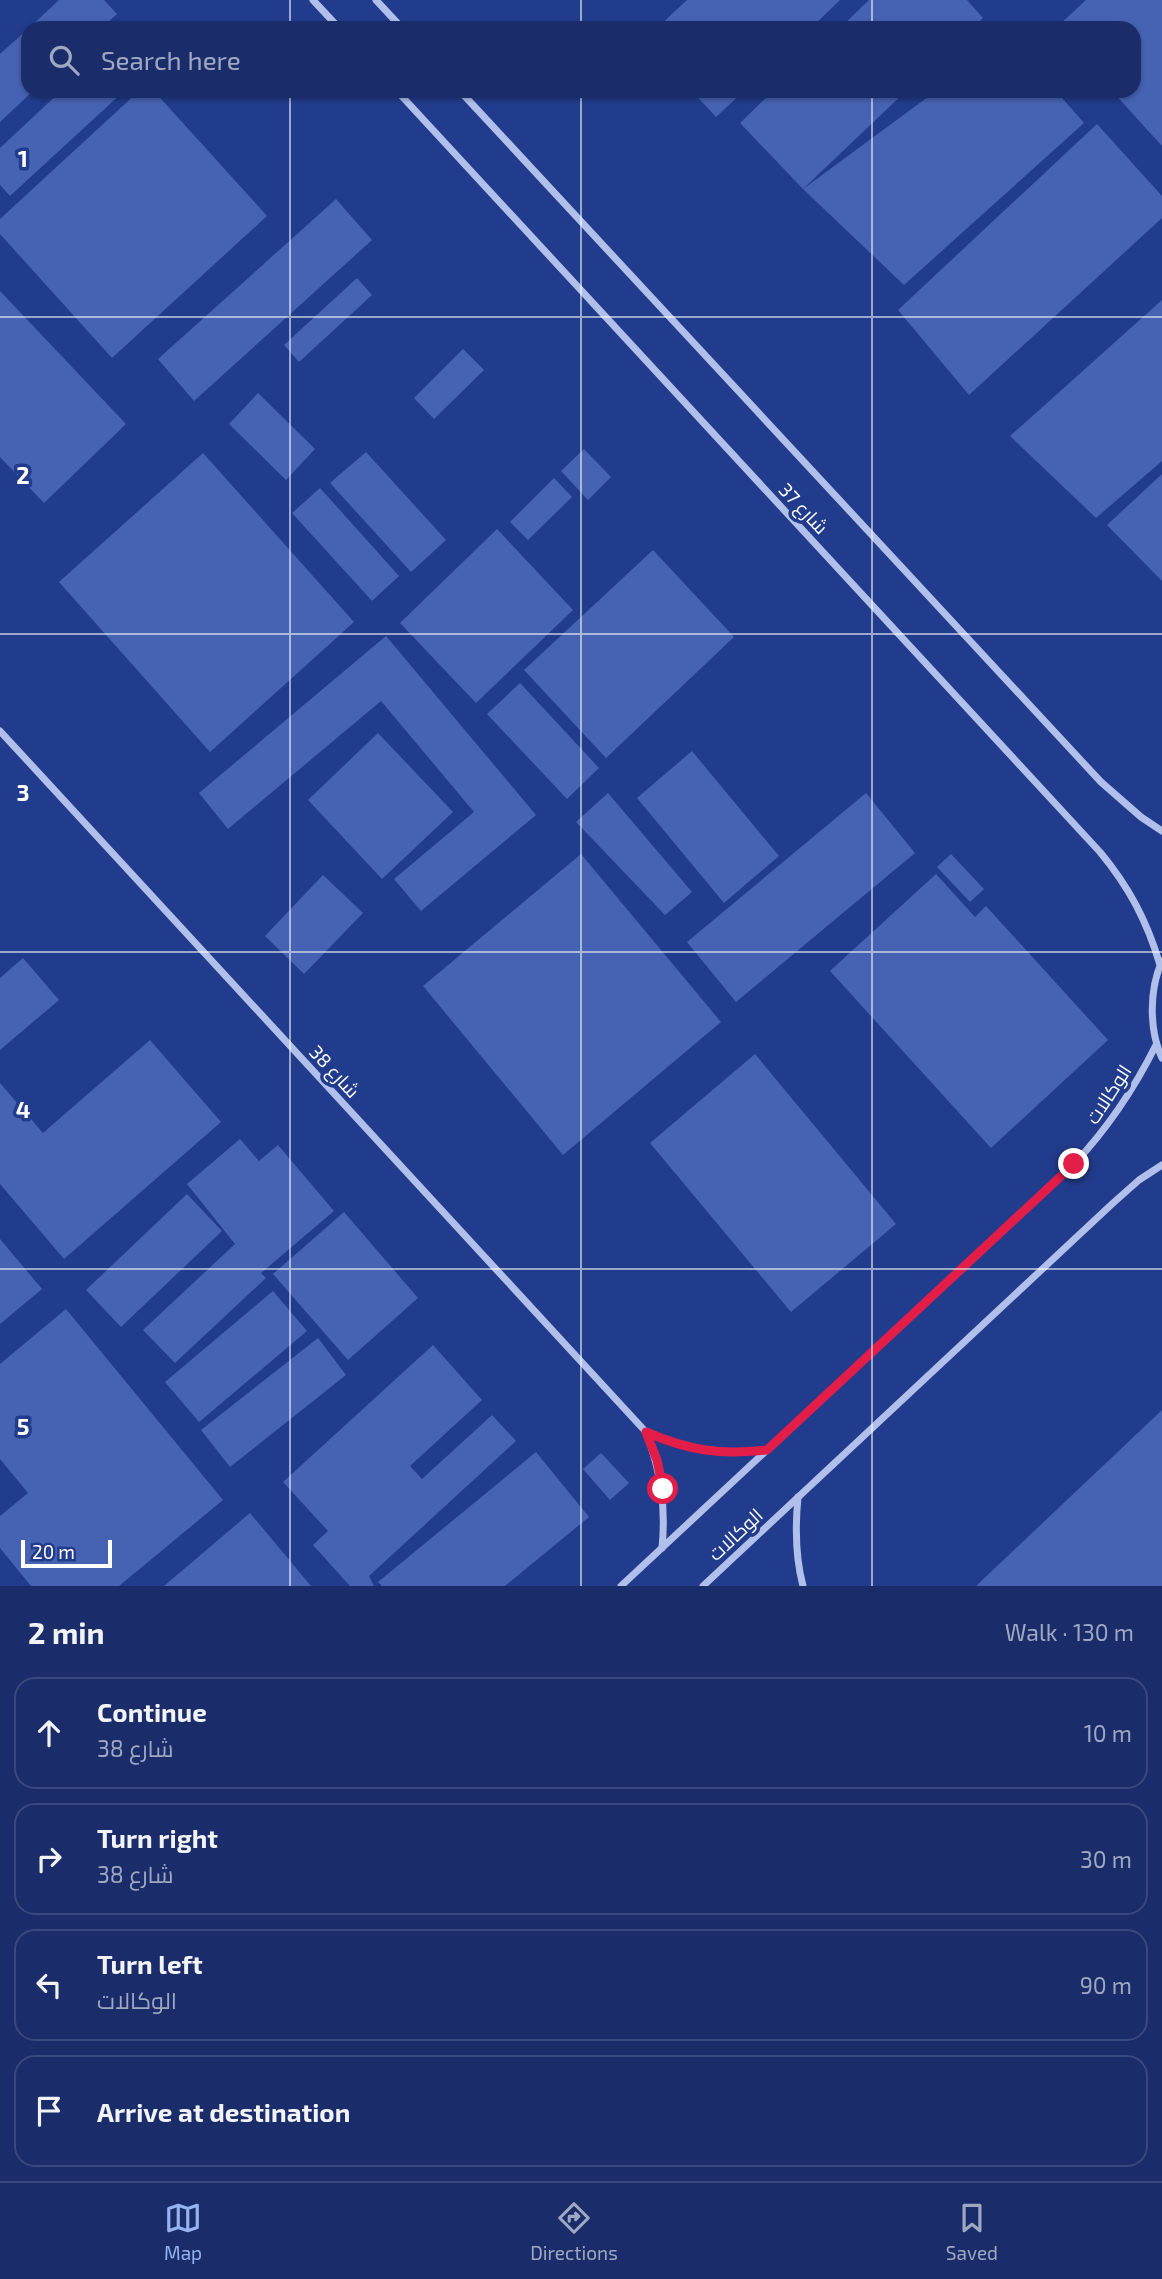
<!DOCTYPE html>
<html lang="en">
<head>
<meta charset="utf-8">
<style>
  :root { --surface:#1a2d6a; --page:#273972; --text:#f1f3f6; --muted:#9fa8c1; --line:#38497e; --accent:#95b2f1 }
  body { margin:0; font-family:"Exo 2",Cairo,sans-serif; background:var(--page); color:var(--text) }
  .scale { position:absolute; left:21px; bottom:18px; width:91px; box-sizing:border-box; padding-left:7px; border:4px solid #fff; border-top:0; font-size:19px; line-height:24px; white-space:nowrap; color:#fff; -webkit-text-stroke:5px #223c8d; paint-order:stroke }
  .stop { position:absolute; width:21px; height:21px; margin:-16px; border:5px solid #e11d48; border-radius:50%; background:#fff }
  .stop.end { background:#e11d48; border-color:#fff; box-shadow:0 2px 7px #0008 }
  .list { margin:0; padding:0; list-style:none }
  h2 { display:flex; justify-content:space-between; align-items:center; height:91px; margin:0; padding:0 28px; font-size:30px }
  h2 small { font-size:23px; font-weight:400; color:var(--muted) }
  .list li { display:grid; grid-template-columns:46px 1fr auto; gap:21px; align-items:center; box-sizing:border-box; height:112px; margin:0 14px 14px; padding:0 14px; border:2px solid var(--line); border-radius:21px }
  .list b { display:block; font-size:26px; white-space:nowrap }
  .list p { margin:0; font-size:23px; white-space:nowrap; color:var(--muted) }
  .list em { font-size:23px; font-style:normal; color:var(--muted) }
  .icon { flex:none; width:38px; height:38px; fill:none; stroke:currentColor; stroke-width:2; stroke-linecap:round; stroke-linejoin:round }
  .map { position:relative; flex:none; width:1162px; height:1586px; overflow:hidden }
  .search { position:absolute; background:var(--surface); box-shadow:0 2px 5px #0004; left:21px; right:21px; top:21px; height:77px; display:flex; align-items:center; gap:18px; box-sizing:border-box; padding:0 24px; border-radius:21px; color:var(--muted); font-size:26px }
  .sheet { height:595px; background:var(--surface) }
  nav { display:flex; justify-content:space-around; align-items:center; box-sizing:border-box; height:98px; border-top:2px solid var(--line); background:var(--surface); font-size:19px; color:var(--muted) }
  nav a { display:grid; justify-items:center; gap:4px }
  nav .on { color:var(--accent) }
  .map>svg:first-child { display:block }
  .building { fill:#4662b2 }
  .lines { fill:none; stroke-linecap:round; stroke-linejoin:round }
  .street { stroke:#b1c0eb; stroke-width:7 }
  .route { stroke:#e11d48; stroke-width:9 }
  .grid { fill:none; stroke:#fff; stroke-width:2; stroke-opacity:0.55 }
  .labels { text-anchor:middle; dominant-baseline:central; stroke-width:7; stroke-linejoin:round; paint-order:stroke }
  .street-label { font-size:19px; fill:#fff; stroke:#223c8d }
  .grid-label { font-size:23px; text-anchor:middle; font-weight:bold; fill:#fff; stroke:#223c8d; stroke-width:7; stroke-linejoin:round; paint-order:stroke }
</style>
</head>
<body>
<div class="map">
<svg width="1162" height="1586" viewBox="0 0 1162 1586">
  <rect width="100%" height="100%" fill="#223c8d"/>
  <g class="building">
    <polygon points="59,0 104,0 117,14 102,28 29,28"/>
    <polygon points="687,0 840,0 811,28 657,28"/>
    <polygon points="869,0 967,0 983,18 973,28 840,28"/>
    <polygon points="1086,0 1162,0 1162,146 1112,91 1134,91 1134,28 1056,28"/>
    <polygon points="28,29 28,91 33,91 0,122 0,54"/>
    <polygon points="61,91 124,91 10,196 0,185 0,148"/>
    <polygon points="139,91 154,91 267,216 112,358 0,234 0,219"/>
    <polygon points="692,91 744,91 716,117"/>
    <polygon points="773,91 906,91 803,189 740,123"/>
    <polygon points="936,91 1056,91 1084,123 904,285 803,189"/>
    <polygon points="1097,124 1162,196 1162,218 969,395 898,310"/>
    <polygon points="336,199 372,240 194,401 158,359"/>
    <polygon points="357,278 372,295 299,362 284,345"/>
    <polygon points="0,291 126,424 44,503 0,457"/>
    <polygon points="1162,300 1162,461 1096,518 1010,436"/>
    <polygon points="463,349 484,370 434,419 414,398"/>
    <polygon points="258,393 315,449 286,480 229,424"/>
    <polygon points="584,449 611,477 588,500 561,471"/>
    <polygon points="366,452 446,540 411,572 330,483"/>
    <polygon points="203,453 354,622 210,752 59,582"/>
    <polygon points="1162,474 1162,581 1107,525"/>
    <polygon points="554,478 572,497 528,540 510,522"/>
    <polygon points="320,488 399,576 372,601 292,513"/>
    <polygon points="497,529 573,610 476,703 400,623"/>
    <polygon points="653,550 734,637 606,758 524,670"/>
    <polygon points="386,636 536,815 421,911 394,879 474,812 381,701 228,829 199,793"/>
    <polygon points="520,683 599,768 567,799 487,714"/>
    <polygon points="378,733 453,812 382,879 308,800"/>
    <polygon points="692,751 779,856 724,903 637,798"/>
    <polygon points="608,793 692,892 665,915 576,822"/>
    <polygon points="866,793 915,853 736,1002 687,942"/>
    <polygon points="581,854 721,1022 563,1155 423,986"/>
    <polygon points="951,854 984,889 970,902 937,867"/>
    <polygon points="936,874 975,917 986,906 1108,1040 991,1148 830,971"/>
    <polygon points="323,875 363,913 304,974 265,936"/>
    <polygon points="23,958 59,1000 0,1050 0,978"/>
    <polygon points="150,1040 221,1122 64,1259 0,1184 0,1083 43,1133"/>
    <polygon points="755,1054 896,1224 791,1312 650,1143"/>
    <polygon points="240,1139 259,1161 278,1145 334,1211 261,1273 266,1278 175,1363 143,1330 235,1244 187,1184"/>
    <polygon points="187,1194 222,1231 121,1327 86,1290"/>
    <polygon points="344,1212 418,1298 348,1360 273,1274"/>
    <polygon points="0,1239 42,1289 0,1324"/>
    <polygon points="273,1291 307,1331 199,1422 165,1382"/>
    <polygon points="66,1309 223,1500 119,1586 31,1586 0,1548 0,1516 28,1493 0,1459 0,1364"/>
    <polygon points="318,1338 346,1375 230,1467 201,1430"/>
    <polygon points="433,1345 482,1400 410,1466 422,1479 492,1415 516,1441 369,1576 374,1586 350,1586 313,1545 328,1531 283,1482"/>
    <polygon points="1162,1410 1162,1586 976,1586"/>
    <polygon points="536,1452 589,1517 505,1586 382,1586 378,1582"/>
    <polygon points="601,1453 629,1483 610,1500 583,1469"/>
    <polygon points="250,1513 311,1586 164,1586"/>
  </g>
  <g class="lines">
    <g class="street">
      <polyline points="313,0 339,28"/>
      <polyline points="376,0 402,28"/>
      <path d="M397 91 1100 852C1129 887 1147 921 1160 965"/>
      <polyline points="460,91 1101,782 1141,817 1162,831"/>
      <path d="M0 731 646 1432C661 1472 666 1506 662 1548"/>
      <path d="M1162 961C1149 990 1149 1030 1162 1058"/>
      <path d="M646 1432C689 1451 720 1455 767 1450"/>
      <path d="M798 1497C795 1528 795 1556 803 1586"/>
      <path d="M621 1586 1074 1164C1108 1128 1134 1089 1156 1045"/>
      <polyline points="703,1586 1112,1204 1139,1180 1162,1165"/>
    </g>
  </g>
  <g class="lines">
    <path class="route" d="M663 1489 657 1460 646 1432C690 1451 720 1455 767 1450L1074 1164"/>
  </g>
  <path class="grid" d="M290 0V28M581 0V28M872 0V28M290 91V1586M581 91V1586M872 91V1586M0 317H1162M0 634H1162M0 952H1162M0 1269H1162"/>
  <g class="labels">
    <g class="street-label">
      <text transform="translate(804 508) rotate(47)">شارع 37</text>
      <text transform="translate(335 1071) rotate(47)">شارع 38</text>
      <text transform="translate(1108 1094) rotate(-57)">الوكالات</text>
      <text transform="translate(735 1534) rotate(-43)">الوكالات</text>
    </g>
  </g>
  <g class="grid-label">
    <text x="23" y="167">1</text>
    <text x="23" y="484">2</text>
    <text x="23" y="801">3</text>
    <text x="23" y="1118">4</text>
    <text x="23" y="1435">5</text>
  </g>
</svg>
<div class="scale">20 m</div>
<div class="stop" style="left:663px;top:1489px"></div>
<div class="stop end" style="left:1074px;top:1164px"></div>
<div class="search"><svg class="icon" aria-label="search" viewBox="0 0 24 24"><circle cx="10" cy="10" r="6"/><path d="M15 15l6 6"/></svg>Search here</div>
</div>
<section class="sheet">
<h2>2 min<small>Walk · 130 m</small></h2>
<ul class="list">
<li><svg class="icon" aria-label="ahead" viewBox="0 0 24 24"><path d="M12 20V5M6 11l6-6 6 6"/></svg><div><b>Continue</b><p>شارع 38</p></div><em>10 m</em></li>
<li><svg class="icon" aria-label="right" viewBox="0 0 24 24"><path d="M7 20v-9h11M14 6l5 5-5 5"/></svg><div><b>Turn right</b><p>شارع 38</p></div><em>30 m</em></li>
<li><svg class="icon" aria-label="left" viewBox="0 0 24 24"><path d="M17 20v-9H6M10 6l-5 5 5 5"/></svg><div><b>Turn left</b><p>الوكالات</p></div><em>90 m</em></li>
<li><svg class="icon" aria-label="arrive" viewBox="0 0 24 24"><path d="M6 21V4h12l-3 4 3 4H6"/></svg><div><b>Arrive at destination</b></div></li>
</ul>
</section>
<nav>
<a class="on"><svg class="icon" aria-label="map" viewBox="0 0 24 24"><path d="M3 6l6-2 6 2 6-2v14l-6 2-6-2-6 2zM9 4v14M15 6v14"/></svg>Map</a>
<a><svg class="icon" aria-label="directions" viewBox="0 0 24 24"><path d="M12 3l9 9-9 9-9-9zM9 14v-3h6M13 9l2 2-2 2"/></svg>Directions</a>
<a><svg class="icon" aria-label="saved" viewBox="0 0 24 24"><path d="M7 4h10v16l-5-4-5 4z"/></svg>Saved</a>
</nav>
</body>
</html>
